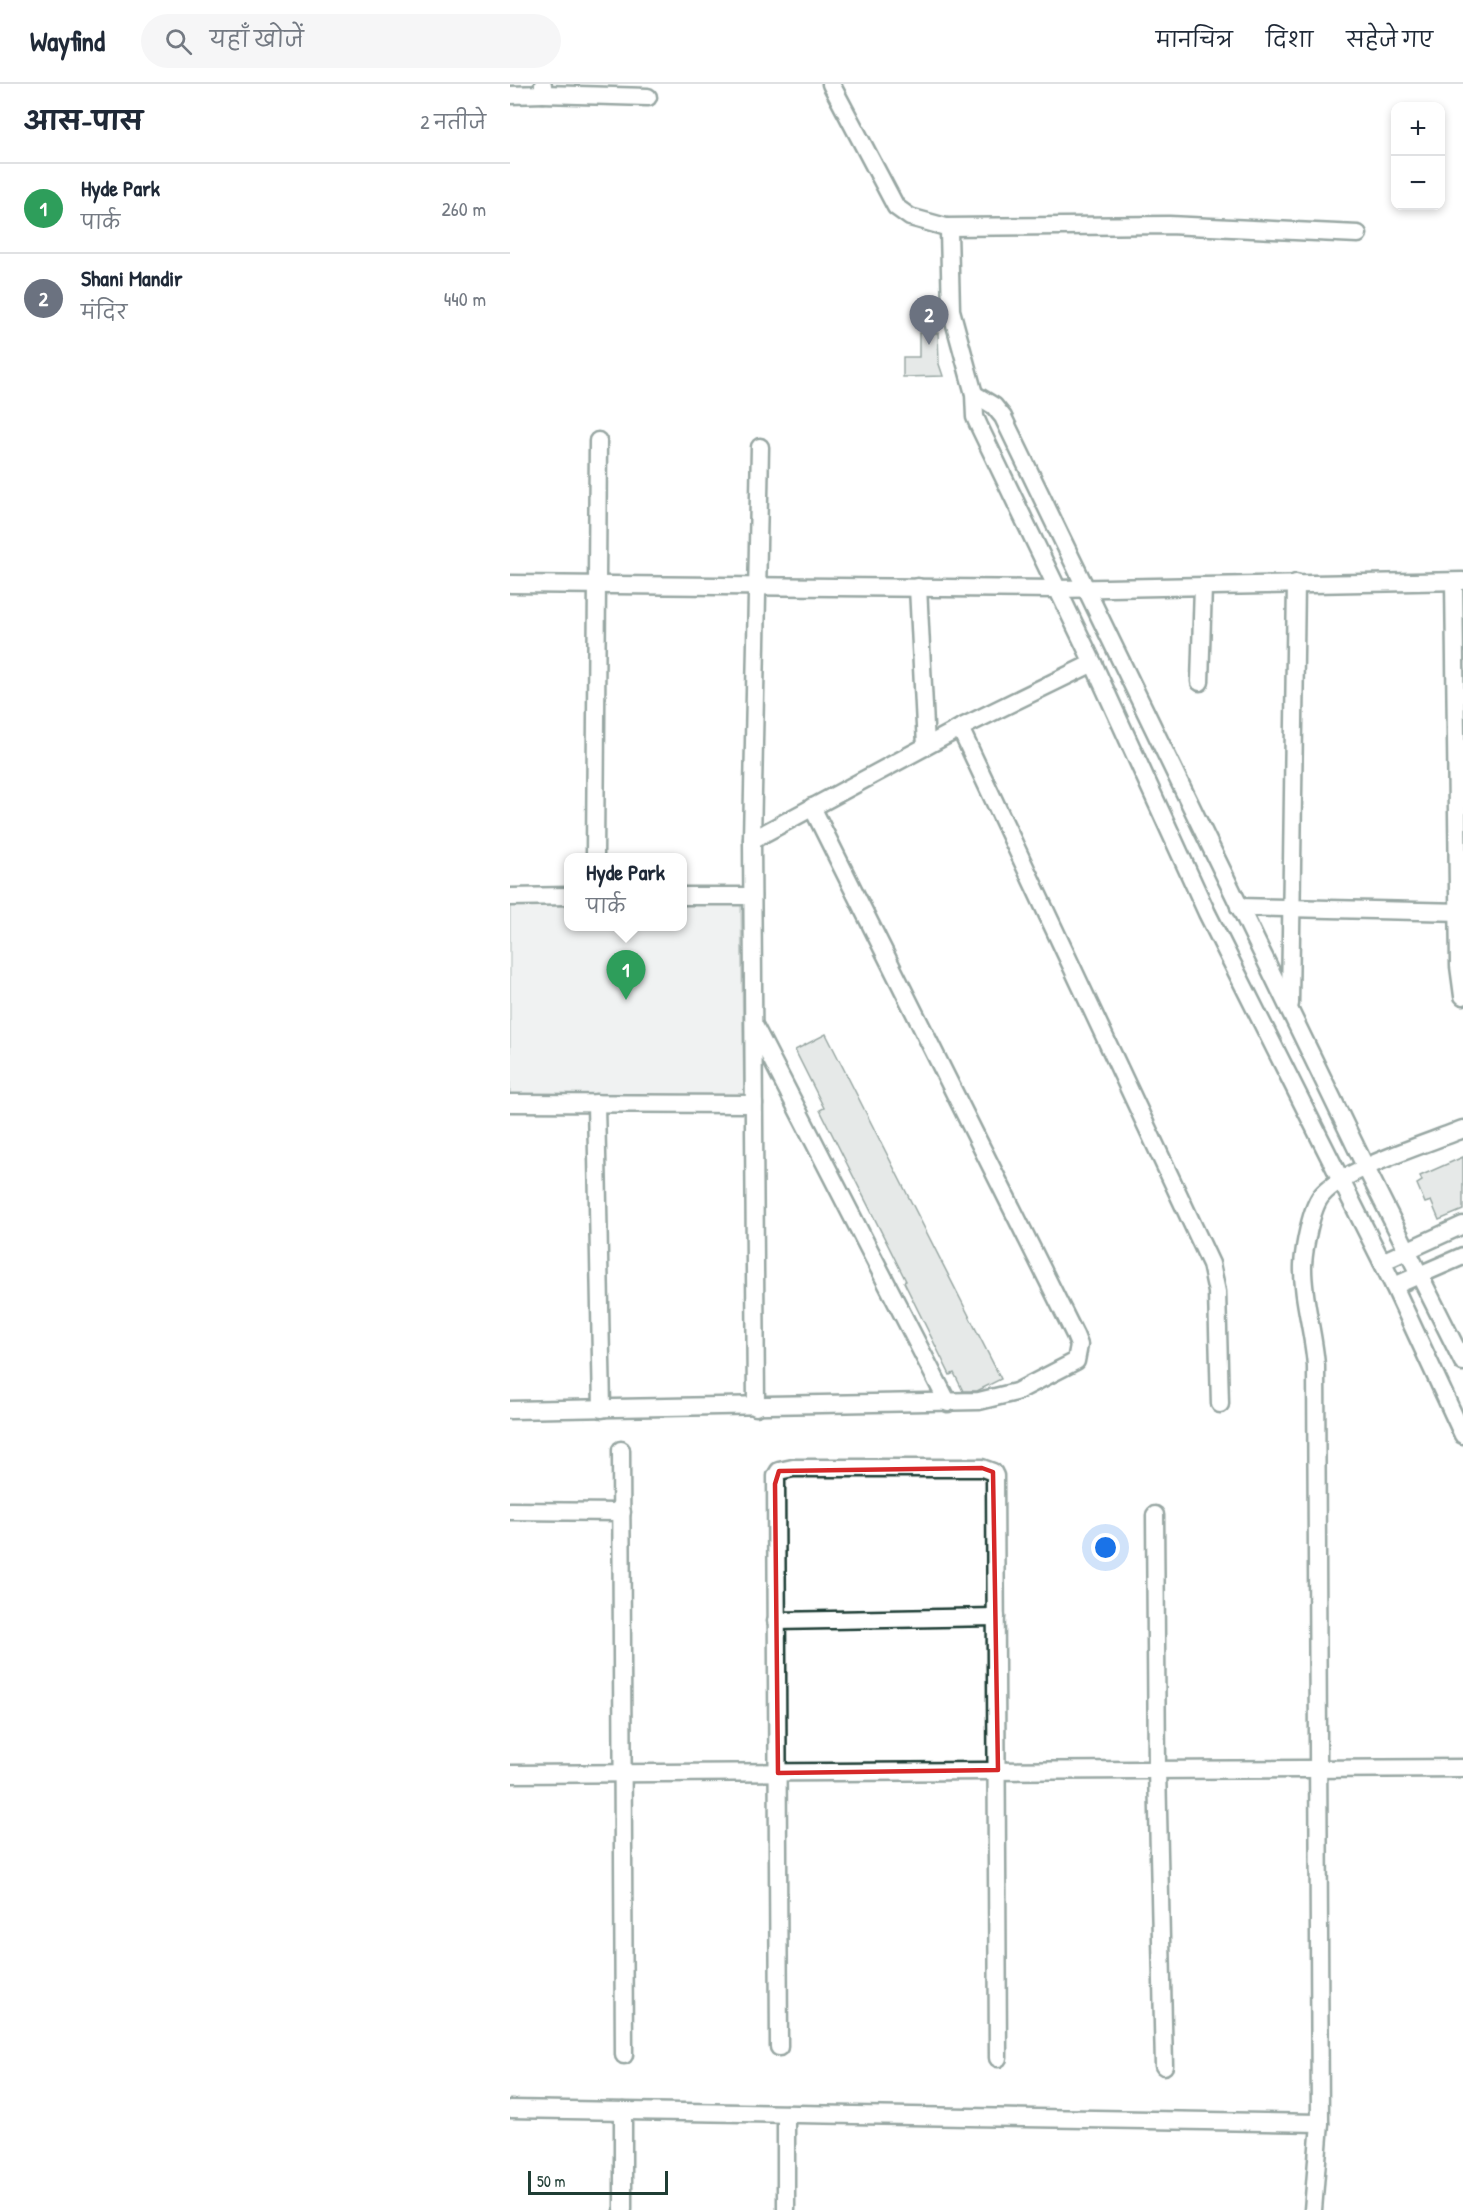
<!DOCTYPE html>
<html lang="hi">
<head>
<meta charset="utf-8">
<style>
  :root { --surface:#fff; --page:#f6f6f7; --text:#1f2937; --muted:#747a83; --line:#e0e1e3; --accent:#b45309 }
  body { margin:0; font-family:"Patrick Hand","Playpen Sans Deva",sans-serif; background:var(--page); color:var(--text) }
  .controls { position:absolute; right:18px; top:18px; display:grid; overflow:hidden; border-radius:12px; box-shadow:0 3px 9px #0003 }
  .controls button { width:54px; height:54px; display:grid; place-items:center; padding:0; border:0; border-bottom:2px solid var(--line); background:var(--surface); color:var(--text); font:30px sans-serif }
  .scale { position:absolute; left:18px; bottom:15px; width:140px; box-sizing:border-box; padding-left:6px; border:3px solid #1f3d34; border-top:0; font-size:16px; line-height:21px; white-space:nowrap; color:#1f3d34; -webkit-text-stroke:4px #fff; paint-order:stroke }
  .you { position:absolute; left:596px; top:1464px; width:21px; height:21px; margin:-15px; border:4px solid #fff; border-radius:50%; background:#1a73e8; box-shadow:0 0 0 9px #1a73e833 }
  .badge { display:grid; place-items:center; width:39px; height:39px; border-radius:50%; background:var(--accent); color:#fff; font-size:20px; font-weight:700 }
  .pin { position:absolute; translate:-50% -50px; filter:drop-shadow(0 2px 3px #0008) }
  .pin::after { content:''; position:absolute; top:32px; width:21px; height:18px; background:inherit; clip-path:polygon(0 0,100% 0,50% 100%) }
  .popup { position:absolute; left:54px; top:769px; width:123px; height:78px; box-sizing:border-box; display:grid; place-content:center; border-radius:12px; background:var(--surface); filter:drop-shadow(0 2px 4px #0005); font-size:20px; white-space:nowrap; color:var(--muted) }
  .popup b { font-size:22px; color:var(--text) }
  .popup::after { content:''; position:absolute; left:50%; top:100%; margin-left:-12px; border:12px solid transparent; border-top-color:var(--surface) }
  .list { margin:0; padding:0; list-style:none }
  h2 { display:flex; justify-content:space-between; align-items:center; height:78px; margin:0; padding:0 24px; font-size:26px }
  h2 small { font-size:20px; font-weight:400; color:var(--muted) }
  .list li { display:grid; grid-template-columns:39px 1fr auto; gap:18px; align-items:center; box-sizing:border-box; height:90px; padding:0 24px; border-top:2px solid var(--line) }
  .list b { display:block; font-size:22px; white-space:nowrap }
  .list p { margin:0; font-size:20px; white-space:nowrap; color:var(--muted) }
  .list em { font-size:20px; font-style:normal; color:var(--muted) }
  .icon { flex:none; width:33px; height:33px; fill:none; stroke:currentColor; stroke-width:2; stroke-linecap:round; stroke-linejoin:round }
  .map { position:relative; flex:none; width:953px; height:2126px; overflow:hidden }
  header { display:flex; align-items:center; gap:36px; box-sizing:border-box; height:84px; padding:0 30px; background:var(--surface); border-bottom:2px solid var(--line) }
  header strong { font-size:28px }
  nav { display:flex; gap:33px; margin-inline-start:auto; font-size:21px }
  .search { width:420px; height:54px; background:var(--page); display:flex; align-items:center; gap:15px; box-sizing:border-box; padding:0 21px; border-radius:33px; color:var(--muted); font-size:22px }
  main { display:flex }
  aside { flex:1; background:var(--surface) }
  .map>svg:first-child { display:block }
  .green { fill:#dee3e2; stroke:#7e908b; stroke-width:1.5 }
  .building { fill:#c7cfcc; stroke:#1f3d34; stroke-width:1.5 }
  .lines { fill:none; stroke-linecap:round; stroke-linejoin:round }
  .street-casing { stroke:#1f3d34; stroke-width:21 }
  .street { stroke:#fff; stroke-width:16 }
  .marked { fill:none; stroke:#d62828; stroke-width:4.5; stroke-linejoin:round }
</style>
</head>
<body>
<header>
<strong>Wayfind</strong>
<div class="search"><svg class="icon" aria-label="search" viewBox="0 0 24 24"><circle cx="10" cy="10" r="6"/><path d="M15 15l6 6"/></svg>यहाँ खोजें</div>
<nav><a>मानचित्र</a><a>दिशा</a><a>सहेजे गए</a></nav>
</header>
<main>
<aside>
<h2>आस-पास<small>2 नतीजे</small></h2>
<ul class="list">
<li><span class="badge" style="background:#2e9e5b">1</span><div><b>Hyde Park</b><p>पार्क</p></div><em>260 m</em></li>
<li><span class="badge" style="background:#6b7280">2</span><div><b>Shani Mandir</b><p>मंदिर</p></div><em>440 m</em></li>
</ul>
</aside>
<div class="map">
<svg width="953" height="2126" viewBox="0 0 953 2126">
  <rect width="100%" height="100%" fill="#fff"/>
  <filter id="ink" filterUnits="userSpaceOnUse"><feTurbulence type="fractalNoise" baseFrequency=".0167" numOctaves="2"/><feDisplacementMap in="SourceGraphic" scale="12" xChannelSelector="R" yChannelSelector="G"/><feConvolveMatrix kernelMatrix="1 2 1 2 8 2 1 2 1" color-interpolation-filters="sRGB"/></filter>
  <g filter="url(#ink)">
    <polygon class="green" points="173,819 231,819 234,1012 0,1011 0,820 59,820 59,842 173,842"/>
    <g class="building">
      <polygon points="409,249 428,249 429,280 433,292 393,293 393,273 409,273"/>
      <polygon points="316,950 491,1295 467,1307 453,1307 444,1289 440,1291 394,1198 396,1197 310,1026 314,1024 285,966"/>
      <polygon points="953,1073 953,1126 929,1136 921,1117 915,1119 907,1100 912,1097 910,1092"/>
    </g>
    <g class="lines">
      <g class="street-casing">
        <g id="street">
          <polyline points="321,0 386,123 400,133 436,143 439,147 441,226 464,310 465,333 469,342 583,579 697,829 884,1202 953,1351"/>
          <polyline points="33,10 138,13"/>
          <polyline points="0,11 33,10 33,1"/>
          <polyline points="436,143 659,141 848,150"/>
          <polyline points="464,310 484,322 493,333 856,1084 953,1278"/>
          <polyline points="944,498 949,882 953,912"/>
          <polyline points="0,500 547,505 953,497"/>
          <polyline points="408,503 416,662"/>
          <polyline points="690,598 693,502"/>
          <polyline points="450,644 701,1180 707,1208 710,1320"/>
          <polyline points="242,756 450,644 583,579"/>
          <polyline points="85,774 88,357"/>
          <polyline points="173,812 242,812"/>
          <polyline points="0,813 59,812"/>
          <polyline points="729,823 953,828"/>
          <polyline points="780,920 786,499"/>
          <polyline points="245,943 438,1319"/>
          <polyline points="0,1019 244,1020"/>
          <polyline points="86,1019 92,1325"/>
          <polyline points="872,1178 953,1141"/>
          <polyline points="884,1202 953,1172"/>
          <polyline points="246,1323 242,756 250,363"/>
          <polyline points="0,1326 469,1317 506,1308 566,1277 569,1261 565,1251 302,723"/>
          <polyline points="111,1366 114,1971"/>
          <polyline points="0,1427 112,1428"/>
          <polyline points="645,1431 647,1685 654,1982"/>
          <polyline points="266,1537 486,1533"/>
          <polyline points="0,1690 953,1684"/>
          <polyline points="269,1963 266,1392 269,1387 283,1384 472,1384 483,1388 485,1392 488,1974"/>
          <polyline points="0,2025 810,2039"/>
          <polyline points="113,2027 113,2126"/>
          <polyline points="276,2126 276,2030"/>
          <path d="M803 2126 810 2039 806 1282C804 1249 792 1214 793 1181 794 1165 801 1123 812 1111 834 1085 919 1059 953 1045"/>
        </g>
      </g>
      <use href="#street" class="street"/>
    </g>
  </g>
  <path d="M0 0H953V2126H0ZM472 1384 483 1388 488 1686 268 1689 265 1400 269 1387Z" fill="#fff" fill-opacity=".55" fill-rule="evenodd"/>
  <path class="marked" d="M472 1384 483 1388 488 1686 268 1689 265 1400 269 1387Z"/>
</svg>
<div class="controls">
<button>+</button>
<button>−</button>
</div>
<div class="scale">50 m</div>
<div class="you"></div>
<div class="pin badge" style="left:116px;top:916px;background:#2e9e5b">1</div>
<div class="popup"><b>Hyde Park</b>पार्क</div>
<div class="pin badge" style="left:419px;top:261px;background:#6b7280">2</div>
</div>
</main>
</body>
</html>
